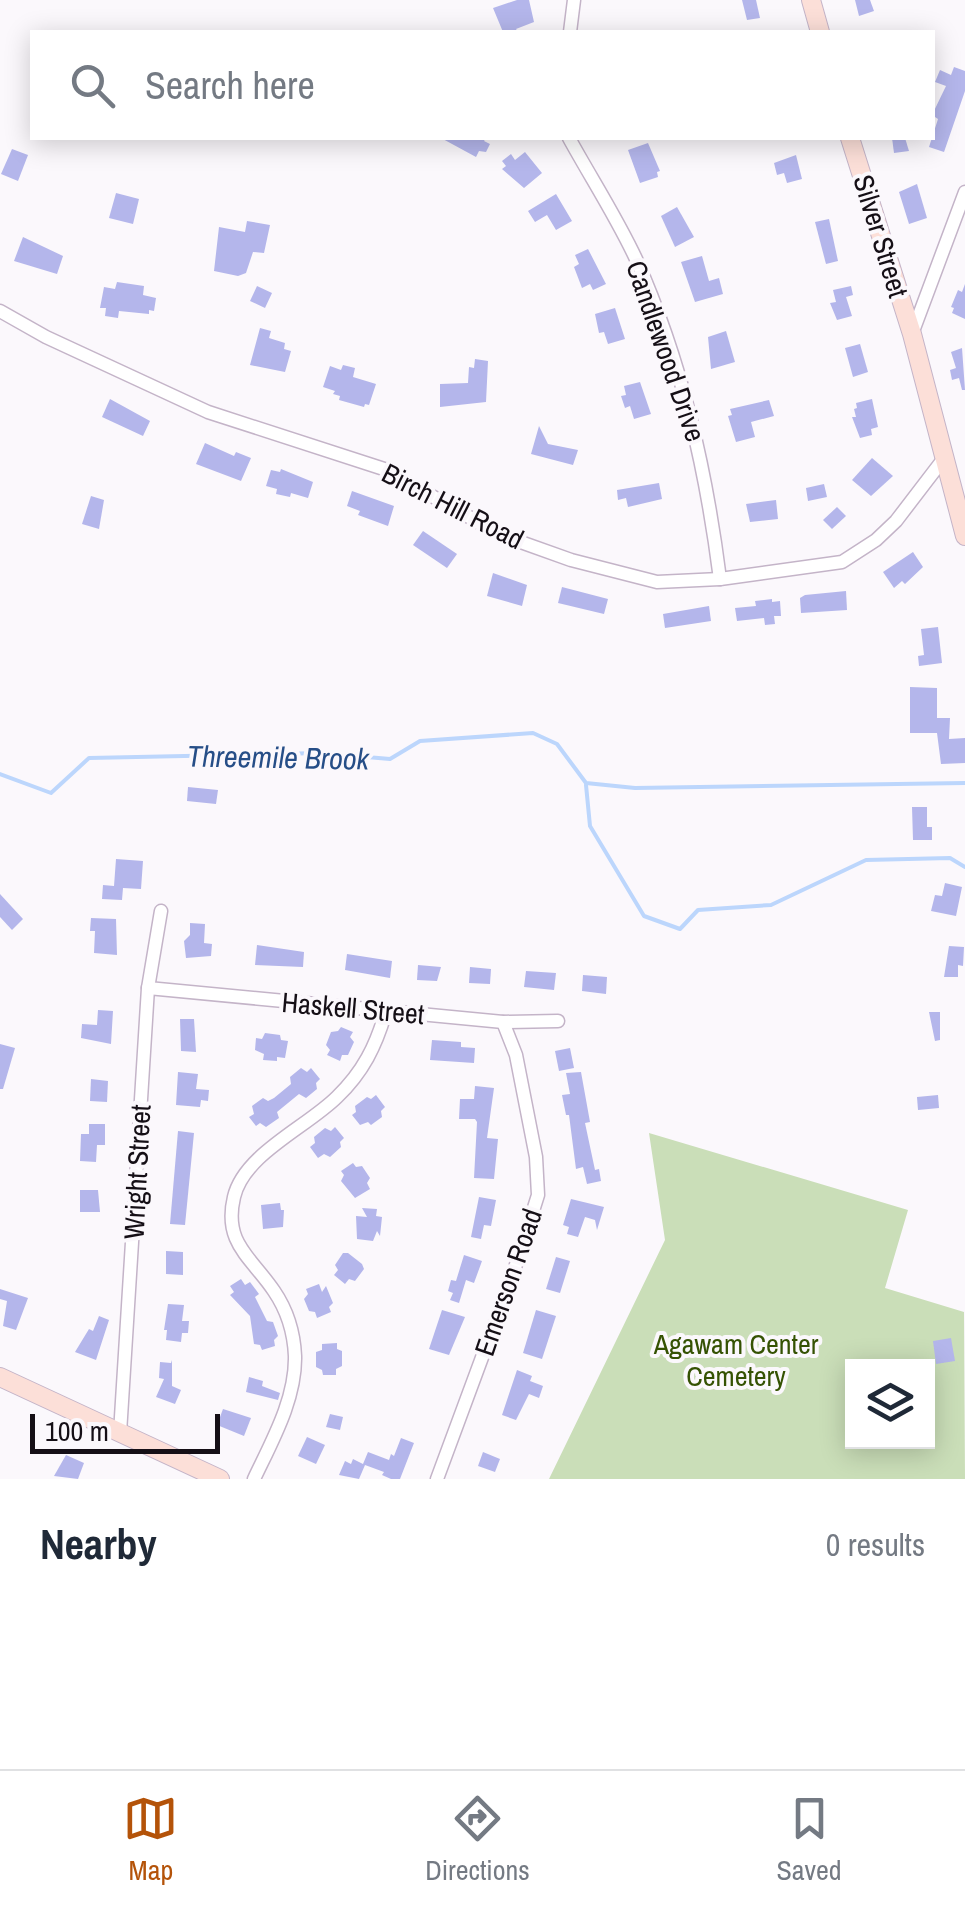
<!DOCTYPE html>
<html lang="en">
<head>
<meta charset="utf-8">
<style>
  :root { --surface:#fff; --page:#f2f2f3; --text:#1f2937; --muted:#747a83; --line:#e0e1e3; --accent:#b45309 }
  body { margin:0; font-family:"Archivo Narrow",sans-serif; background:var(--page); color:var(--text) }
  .controls { position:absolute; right:30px; bottom:30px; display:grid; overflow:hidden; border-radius:0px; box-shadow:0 5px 25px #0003 }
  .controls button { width:90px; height:90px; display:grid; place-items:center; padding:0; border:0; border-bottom:2px solid var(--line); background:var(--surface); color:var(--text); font:50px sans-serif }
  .scale { position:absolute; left:30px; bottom:25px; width:190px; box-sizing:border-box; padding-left:10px; border:5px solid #150f16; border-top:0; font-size:28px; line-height:35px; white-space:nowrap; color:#150f16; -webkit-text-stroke:8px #fbf8fc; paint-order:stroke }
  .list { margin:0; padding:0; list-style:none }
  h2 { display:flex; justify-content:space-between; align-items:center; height:130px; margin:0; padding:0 40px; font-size:42px }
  h2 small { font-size:32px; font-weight:400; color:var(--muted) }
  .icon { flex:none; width:55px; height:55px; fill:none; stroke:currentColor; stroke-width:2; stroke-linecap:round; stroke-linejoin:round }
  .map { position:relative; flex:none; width:965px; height:1479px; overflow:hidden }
  .search { position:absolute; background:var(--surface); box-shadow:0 5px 25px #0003; left:30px; right:30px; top:30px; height:110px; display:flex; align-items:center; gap:25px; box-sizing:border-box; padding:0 35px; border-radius:0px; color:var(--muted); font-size:38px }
  .sheet { height:290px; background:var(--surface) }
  nav { display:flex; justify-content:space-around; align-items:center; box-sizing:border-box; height:140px; border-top:2px solid var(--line); background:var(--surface); font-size:28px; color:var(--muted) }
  nav a { display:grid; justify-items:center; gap:5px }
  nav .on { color:var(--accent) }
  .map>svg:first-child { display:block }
  .green { fill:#cadeb8; fill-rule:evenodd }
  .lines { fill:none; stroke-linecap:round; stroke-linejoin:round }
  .stream { stroke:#bcd6fc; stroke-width:4 }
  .building { fill:#b4b6eb }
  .street-casing { stroke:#c4b4c8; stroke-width:15 }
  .secondary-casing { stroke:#c4b4c8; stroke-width:20 }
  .street { stroke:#fff; stroke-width:12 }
  .secondary { stroke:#fcdfd8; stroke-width:18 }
  .labels { text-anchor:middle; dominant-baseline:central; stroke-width:8; stroke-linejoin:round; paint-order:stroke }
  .street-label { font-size:28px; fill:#150f16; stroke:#fbf8fc }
  .park-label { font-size:28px; fill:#355203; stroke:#fbf8fc }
  .water-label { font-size:30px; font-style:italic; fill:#264e87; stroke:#fbf8fc }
</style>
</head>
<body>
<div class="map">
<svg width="965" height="1479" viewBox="0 0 965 1479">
  <rect width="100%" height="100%" fill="#fbf8fc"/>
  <path class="green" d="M649 1133 908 1210 885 1288 964 1312 965 1479H549L665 1240ZM852 1366H928V1442H852Z"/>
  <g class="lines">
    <g class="stream">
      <polyline points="0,774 51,793 89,758 320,753 390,759 420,741 533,733 557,744 586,783 635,788 965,783"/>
      <polyline points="586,785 590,826 644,916 680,929 698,910 771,905 866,860 950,858 965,867"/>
    </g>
  </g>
  <g class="building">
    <polygon points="517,0 529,0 534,22 516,29 518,32 503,32 493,8"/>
    <polygon points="742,0 756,0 760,18 747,20"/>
    <polygon points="855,0 870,0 874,11 859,16"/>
    <polygon points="954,67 965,71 965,91 944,152 929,147 938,119 932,115 946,86 935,82 940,70 951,75"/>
    <polygon points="441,138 486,138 484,141 490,144 486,152 479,151 476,157"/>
    <polygon points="892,138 905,138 909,151 894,153"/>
    <polygon points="648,143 660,171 657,172 658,177 640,183 628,150"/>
    <polygon points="12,149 28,155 18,181 1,174"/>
    <polygon points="525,152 542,173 524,188 502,169 506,166 502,161 511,154 515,160"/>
    <polygon points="796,155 802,179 787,183 784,173 777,175 774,163"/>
    <polygon points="917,184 927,218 909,224 899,192"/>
    <polygon points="116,193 139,199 133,224 109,218"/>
    <polygon points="556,194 572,221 556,230 547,215 535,222 528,211"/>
    <polygon points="677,207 694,237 675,247 661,216"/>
    <polygon points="829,219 838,261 826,264 815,222"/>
    <polygon points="247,221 270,225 264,253 253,252 246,273 238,276 214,271 219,227 245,232"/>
    <polygon points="23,237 63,256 57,274 14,261"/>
    <polygon points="588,249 606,284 593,290 590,284 582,288 574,267 579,264 575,255"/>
    <polygon points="702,256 709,281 719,278 723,294 695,302 681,262"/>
    <polygon points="117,282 144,286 143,295 156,298 154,311 149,310 149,314 119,311 118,318 105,316 106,308 100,308 104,287 115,289"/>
    <polygon points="965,284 965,319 952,313 954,308 951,307 958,290 962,292"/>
    <polygon points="257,286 272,293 265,308 250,301"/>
    <polygon points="851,286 853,295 846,297 852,316 837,320 830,303 836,302 833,290"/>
    <polygon points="615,308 625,339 608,344 604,332 599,333 595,314"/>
    <polygon points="260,328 271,331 269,338 285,343 284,349 291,351 285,372 250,365"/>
    <polygon points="726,331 735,362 711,369 708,337"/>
    <polygon points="860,344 868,372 853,377 845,348"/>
    <polygon points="962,348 965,390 962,390 959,378 952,380 950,370 956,368 951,352"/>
    <polygon points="475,359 488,361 486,402 440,407 440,384 468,383 469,367 474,368"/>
    <polygon points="343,365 355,368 353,377 376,384 369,405 365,404 364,407 339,400 340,396 333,394 335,391 323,387 330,366 341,370"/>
    <polygon points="640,382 651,414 634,419 630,406 625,408 621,396 626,395 624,386"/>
    <polygon points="110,399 150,421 143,436 102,417"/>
    <polygon points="872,399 878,427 871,429 872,435 860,438 852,417 856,417 854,409 857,408 856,403"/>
    <polygon points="769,400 774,416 751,422 755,437 736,442 728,416 732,415 730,409"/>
    <polygon points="539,426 548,444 578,450 573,465 531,454"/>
    <polygon points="205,443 234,456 236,452 251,458 241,481 196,464"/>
    <polygon points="872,458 893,476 871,496 852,480"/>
    <polygon points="281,469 313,482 308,498 291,493 290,497 276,494 277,489 266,486 271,470 280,472"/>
    <polygon points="659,483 662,499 628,507 626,498 618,500 617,490"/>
    <polygon points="824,484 827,497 808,501 806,488"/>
    <polygon points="352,491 394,506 388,526 358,515 360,511 347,506"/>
    <polygon points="91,496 104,500 99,529 82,524"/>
    <polygon points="776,500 778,519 750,522 746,504"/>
    <polygon points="837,507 846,516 832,529 823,520"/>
    <polygon points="423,531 457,554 447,568 413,545"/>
    <polygon points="913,552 923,567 905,584 902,581 894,588 883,572"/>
    <polygon points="493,573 527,585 522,606 487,596"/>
    <polygon points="562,587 608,599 604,614 558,603"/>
    <polygon points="846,591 847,610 801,613 800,598 805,595"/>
    <polygon points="772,599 772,602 780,601 781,616 774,616 775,624 765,625 764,618 737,621 735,608 756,606 755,601"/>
    <polygon points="709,606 711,621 665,628 663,614"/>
    <polygon points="938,627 942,663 919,666 918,656 924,655 921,629"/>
    <polygon points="910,687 937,688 937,718 950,718 949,739 965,738 965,763 941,764 937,733 910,733"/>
    <polygon points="188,787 218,790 216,804 187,801"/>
    <polygon points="912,807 927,807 927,827 932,827 932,840 913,840"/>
    <polygon points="116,859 143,861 141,889 123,888 122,900 102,899 103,885 114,886"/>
    <polygon points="945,883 962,887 956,916 931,911 935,895 942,896"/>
    <polygon points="0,894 23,919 12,930 0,917"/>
    <polygon points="91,918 116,919 117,955 94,953 95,931 90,931"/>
    <polygon points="190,923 205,924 204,943 212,944 211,956 186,958 184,941 190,935"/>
    <polygon points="257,945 304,952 303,967 255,965"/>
    <polygon points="949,946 964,947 963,966 958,965 958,977 944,977"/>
    <polygon points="347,954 392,961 390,978 345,970"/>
    <polygon points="418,965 441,967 437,981 417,980"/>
    <polygon points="470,967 491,969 490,984 469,983"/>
    <polygon points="526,971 556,973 554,990 524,987"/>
    <polygon points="583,975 607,977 606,994 582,991"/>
    <polygon points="98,1010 113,1011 111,1044 81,1038 82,1024 97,1025"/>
    <polygon points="929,1012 940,1012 940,1040 935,1041"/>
    <polygon points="180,1019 194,1019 196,1052 181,1051"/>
    <polygon points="341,1027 353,1032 350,1037 354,1042 348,1055 342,1055 340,1061 327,1055 330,1050 326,1045 331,1032 338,1031"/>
    <polygon points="265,1033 280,1035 281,1040 288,1041 285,1058 277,1057 277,1061 263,1060 264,1054 255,1050 256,1038 262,1039"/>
    <polygon points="432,1040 461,1042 461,1047 475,1048 474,1063 430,1060"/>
    <polygon points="0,1044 15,1048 3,1089 0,1089"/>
    <polygon points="570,1048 574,1068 559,1071 555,1051"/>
    <polygon points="301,1068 307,1072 311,1068 320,1079 316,1083 317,1089 306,1098 299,1094 277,1112 279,1118 266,1127 260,1123 256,1126 249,1117 254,1114 252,1106 263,1098 268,1101 274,1098 291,1084 290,1077"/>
    <polygon points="178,1072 198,1074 196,1089 209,1090 208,1101 201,1100 200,1107 176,1105"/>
    <polygon points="581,1072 590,1122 585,1123 595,1170 599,1169 601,1181 587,1184 583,1167 576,1169 569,1115 566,1115 562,1095 570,1094 566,1073"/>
    <polygon points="91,1079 108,1081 107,1102 90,1101"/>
    <polygon points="475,1086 494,1088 487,1138 498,1139 494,1179 474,1178 477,1122 475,1119 459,1119 460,1099 474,1099"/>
    <polygon points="376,1095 385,1107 381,1111 382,1117 371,1125 368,1122 360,1125 352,1115 356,1112 355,1106 367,1097 371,1099"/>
    <polygon points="938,1095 939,1108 918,1110 917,1097"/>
    <polygon points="89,1124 105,1124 105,1145 97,1145 96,1162 80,1161 81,1134 89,1134"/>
    <polygon points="335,1127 344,1138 340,1142 341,1147 330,1157 324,1154 318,1158 310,1147 315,1143 314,1137 325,1128 331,1131"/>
    <polygon points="178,1131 194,1133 185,1225 170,1224"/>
    <polygon points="353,1163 356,1167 362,1166 370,1178 367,1183 370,1189 355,1198 341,1181 344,1175 341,1171"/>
    <polygon points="80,1190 98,1190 100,1212 80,1212"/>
    <polygon points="479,1197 496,1200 491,1226 484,1225 481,1239 471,1237"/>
    <polygon points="571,1199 604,1207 597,1230 595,1220 585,1217 578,1237 567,1234 569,1227 563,1225"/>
    <polygon points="280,1203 281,1210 284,1210 283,1227 263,1229 261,1205"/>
    <polygon points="362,1208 377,1209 376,1216 382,1217 380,1236 377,1231 373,1241 357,1239 356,1216 367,1217"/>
    <polygon points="166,1251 183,1252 183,1275 166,1274"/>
    <polygon points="343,1253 348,1253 362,1264 364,1269 355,1281 349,1279 345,1284 334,1275 338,1270 335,1265"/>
    <polygon points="464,1255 482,1261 474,1283 466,1280 459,1303 450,1300 453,1293 448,1291 451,1280 456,1281"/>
    <polygon points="556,1257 570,1261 560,1293 546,1289"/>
    <polygon points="241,1279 245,1285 250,1282 259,1294 255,1297 267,1321 273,1322 278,1336 274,1340 275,1346 262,1350 260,1345 254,1344 250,1316 230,1295 234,1292 230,1286"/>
    <polygon points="319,1284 322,1292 326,1286 333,1303 329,1307 331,1312 317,1318 315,1312 309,1311 304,1299 308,1294 306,1289"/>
    <polygon points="0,1289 28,1298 16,1330 3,1326 7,1301 0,1299"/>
    <polygon points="168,1304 184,1305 182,1321 189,1321 188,1333 182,1333 181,1342 166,1340 167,1330 164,1330"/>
    <polygon points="442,1310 465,1317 449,1355 429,1349"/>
    <polygon points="536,1310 556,1316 542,1359 523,1353"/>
    <polygon points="99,1316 109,1320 96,1360 75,1352 89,1329 93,1331"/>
    <polygon points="951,1338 955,1361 936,1364 933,1341"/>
    <polygon points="337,1343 337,1349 342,1351 342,1366 336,1369 336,1375 323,1375 322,1370 316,1367 316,1352 322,1350 322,1344"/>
    <polygon points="172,1360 172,1386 181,1390 175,1404 156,1397 164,1379 159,1378 160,1362 171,1363"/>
    <polygon points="517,1370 532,1376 530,1381 543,1386 539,1398 529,1394 516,1420 502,1415"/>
    <polygon points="249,1377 263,1381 262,1386 280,1393 278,1400 246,1392"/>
    <polygon points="223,1409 251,1418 244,1436 217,1425"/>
    <polygon points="330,1414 343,1417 340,1430 326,1427"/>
    <polygon points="307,1437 325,1445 316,1464 298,1456"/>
    <polygon points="401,1438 414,1443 400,1479 391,1479 382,1475 384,1472 365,1465 359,1479 339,1475 345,1461 351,1464 353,1459 363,1464 368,1452 389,1460 391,1454 394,1456"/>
    <polygon points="483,1452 500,1459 495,1472 478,1466"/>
    <polygon points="66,1455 84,1463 78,1479 54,1476"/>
  </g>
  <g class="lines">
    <g class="street-casing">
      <g id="street">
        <polyline points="570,32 574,0"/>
        <path d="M569 138C591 178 617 218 636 259 682 362 706 469 720 579"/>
        <polyline points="0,311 46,337 208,412 384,469 501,535 571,560 657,582 720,579 842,562 876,540 896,521 945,457"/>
        <polyline points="912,334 965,192"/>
        <polyline points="148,988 503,1022 558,1021"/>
        <polyline points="120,1433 148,988 161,911"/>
        <path d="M254 1479C272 1441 296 1399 295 1356 294 1333 287 1310 274 1291 251 1257 223 1243 234 1197 244 1154 307 1127 337 1097 363 1072 376 1046 386 1011"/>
        <polyline points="437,1479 514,1271 538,1195 536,1157 516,1055 503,1022"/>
      </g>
    </g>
    <g class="secondary-casing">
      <g id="secondary">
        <polyline points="811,0 820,32"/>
        <polyline points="850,138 912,334 965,536"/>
        <polyline points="0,1377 220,1479"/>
      </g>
    </g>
    <use href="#street" class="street"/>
    <use href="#secondary" class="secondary"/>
  </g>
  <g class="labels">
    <g class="street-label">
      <text transform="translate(881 236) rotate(73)">Silver Street</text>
      <text transform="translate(666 351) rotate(71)">Candlewood Drive</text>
      <text transform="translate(453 506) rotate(27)">Birch Hill Road</text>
      <text transform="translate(353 1008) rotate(5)">Haskell Street</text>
      <text transform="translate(137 1172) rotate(-87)">Wright Street</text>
      <text transform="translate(508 1282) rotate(-71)">Emerson Road</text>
    </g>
    <g class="park-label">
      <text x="736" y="1344">Agawam Center<tspan x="736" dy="32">Cemetery</tspan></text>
    </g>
    <g class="water-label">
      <text transform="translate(278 757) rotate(1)">Threemile Brook</text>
    </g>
  </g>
</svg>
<div class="controls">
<button><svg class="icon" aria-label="layers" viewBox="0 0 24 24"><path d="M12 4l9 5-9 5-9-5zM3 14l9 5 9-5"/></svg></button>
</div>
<div class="scale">100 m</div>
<div class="search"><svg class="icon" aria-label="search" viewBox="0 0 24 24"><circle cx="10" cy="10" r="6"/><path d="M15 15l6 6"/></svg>Search here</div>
</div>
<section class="sheet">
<h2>Nearby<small>0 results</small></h2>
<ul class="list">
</ul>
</section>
<nav>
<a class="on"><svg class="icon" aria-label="map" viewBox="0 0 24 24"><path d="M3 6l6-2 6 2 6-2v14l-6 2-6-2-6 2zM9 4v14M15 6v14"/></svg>Map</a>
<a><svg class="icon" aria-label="directions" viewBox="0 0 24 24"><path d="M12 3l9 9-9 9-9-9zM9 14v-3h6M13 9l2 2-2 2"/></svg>Directions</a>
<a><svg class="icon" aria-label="saved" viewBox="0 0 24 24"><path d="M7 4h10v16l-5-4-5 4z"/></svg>Saved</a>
</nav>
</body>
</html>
